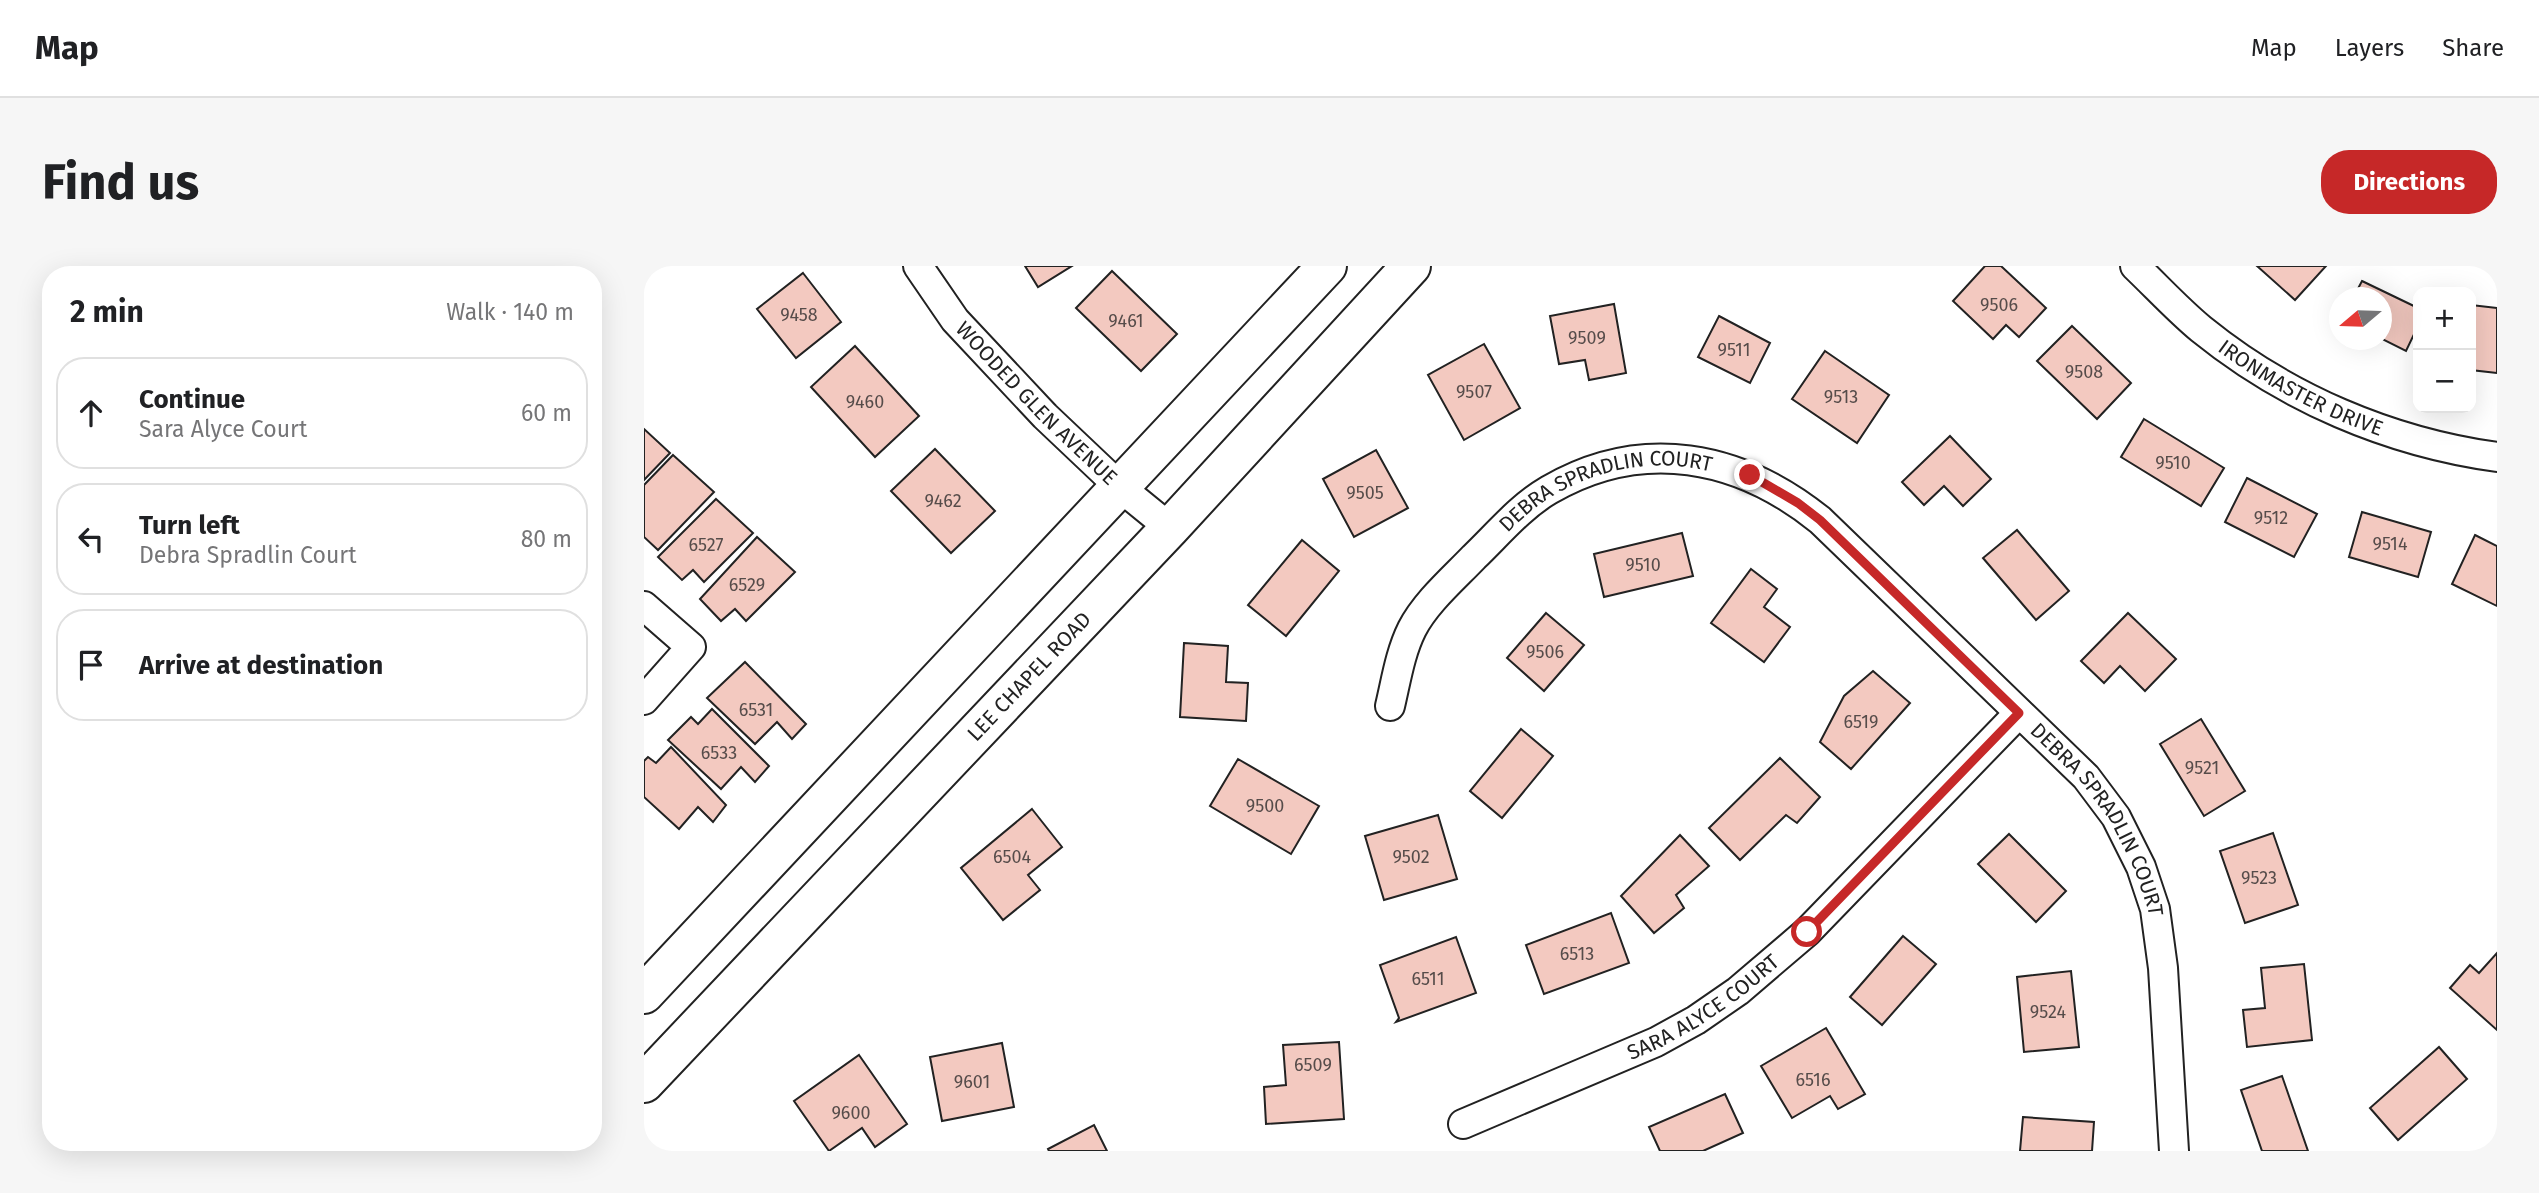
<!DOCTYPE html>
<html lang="en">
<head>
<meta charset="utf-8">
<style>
  :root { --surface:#fff; --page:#f6f6f6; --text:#202124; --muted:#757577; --line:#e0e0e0; --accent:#c62828 }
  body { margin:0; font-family:"Fira Sans",sans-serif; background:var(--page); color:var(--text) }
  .controls { position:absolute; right:21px; top:21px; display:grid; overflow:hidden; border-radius:14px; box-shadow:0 7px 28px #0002 }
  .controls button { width:63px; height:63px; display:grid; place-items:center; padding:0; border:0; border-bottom:2px solid var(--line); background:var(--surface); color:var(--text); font:35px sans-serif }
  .compass { position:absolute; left:1685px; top:21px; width:63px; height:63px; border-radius:50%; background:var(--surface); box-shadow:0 7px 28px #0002; rotate:251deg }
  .stop { position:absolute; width:21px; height:21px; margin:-16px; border:5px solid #c62828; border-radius:50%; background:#fff }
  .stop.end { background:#c62828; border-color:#fff; box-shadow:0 2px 7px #0008 }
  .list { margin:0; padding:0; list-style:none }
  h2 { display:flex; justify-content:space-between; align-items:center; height:91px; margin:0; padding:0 28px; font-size:30px }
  h2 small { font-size:23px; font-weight:400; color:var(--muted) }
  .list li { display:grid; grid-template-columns:46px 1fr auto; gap:21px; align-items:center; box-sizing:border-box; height:112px; margin:0 14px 14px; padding:0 14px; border:2px solid var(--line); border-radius:28px }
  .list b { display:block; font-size:26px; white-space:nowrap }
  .list p { margin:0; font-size:23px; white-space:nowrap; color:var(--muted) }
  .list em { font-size:23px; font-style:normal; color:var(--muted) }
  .icon { flex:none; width:38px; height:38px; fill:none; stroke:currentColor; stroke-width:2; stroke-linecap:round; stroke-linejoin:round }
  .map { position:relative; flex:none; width:1853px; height:885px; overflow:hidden; border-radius:28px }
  header { display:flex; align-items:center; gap:42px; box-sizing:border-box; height:98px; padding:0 35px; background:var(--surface); border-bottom:2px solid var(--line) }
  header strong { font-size:33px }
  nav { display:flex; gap:38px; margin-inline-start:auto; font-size:24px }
  .intro { display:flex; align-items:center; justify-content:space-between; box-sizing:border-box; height:168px; padding:0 42px }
  h1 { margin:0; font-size:49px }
  .button { padding:18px 32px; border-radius:28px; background:var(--accent); color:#fff; font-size:24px; font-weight:700 }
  main { display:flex; gap:42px; padding:0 42px }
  aside { flex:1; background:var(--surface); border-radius:28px; box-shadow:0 7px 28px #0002 }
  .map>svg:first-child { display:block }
  .building { fill:#f3c9c0; stroke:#222; stroke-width:2 }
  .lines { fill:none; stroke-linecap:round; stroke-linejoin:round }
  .minor-casing { stroke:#222; stroke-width:32 }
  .secondary-casing { stroke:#222; stroke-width:42 }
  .minor { stroke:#fff; stroke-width:28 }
  .secondary { stroke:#fff; stroke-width:38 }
  .route { stroke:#c62828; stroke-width:9 }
  .labels { text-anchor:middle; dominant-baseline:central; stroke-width:5; stroke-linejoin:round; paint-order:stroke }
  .number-label { font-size:18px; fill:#564c4a }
  .street-label { font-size:21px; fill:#222; stroke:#fff }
</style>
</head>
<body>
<header>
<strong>Map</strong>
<nav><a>Map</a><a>Layers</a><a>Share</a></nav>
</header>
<div class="intro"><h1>Find us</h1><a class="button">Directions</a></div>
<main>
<aside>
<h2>2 min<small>Walk · 140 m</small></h2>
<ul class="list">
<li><svg class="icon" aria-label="ahead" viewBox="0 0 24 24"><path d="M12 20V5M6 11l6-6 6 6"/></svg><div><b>Continue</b><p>Sara Alyce Court</p></div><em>60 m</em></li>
<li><svg class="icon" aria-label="left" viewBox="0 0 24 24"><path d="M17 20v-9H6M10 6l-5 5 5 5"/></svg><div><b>Turn left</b><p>Debra Spradlin Court</p></div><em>80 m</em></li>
<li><svg class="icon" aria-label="arrive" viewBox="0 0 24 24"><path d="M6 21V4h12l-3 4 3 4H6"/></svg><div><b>Arrive at destination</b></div></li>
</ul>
</aside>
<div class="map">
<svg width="1853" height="885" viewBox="0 0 1853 885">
  <rect width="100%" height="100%" fill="#fff"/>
  <g class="building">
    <polygon points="381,0 428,0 394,21"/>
    <polygon points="1341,0 1357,0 1402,42 1375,71 1362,59 1349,73 1309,35"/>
    <polygon points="1613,0 1682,0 1651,34"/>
    <polygon points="468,5 533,68 497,105 432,42"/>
    <polygon points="159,7 197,56 152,92 113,43"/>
    <polygon points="1718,15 1774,42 1774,60 1762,85 1738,73 1738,32 1709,32"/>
    <polygon points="970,38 982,107 945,114 941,94 915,98 906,50"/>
    <polygon points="1827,39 1853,42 1853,107 1827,104"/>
    <polygon points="1075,50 1126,77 1106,117 1054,91"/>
    <polygon points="1428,60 1487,117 1453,153 1393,95"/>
    <polygon points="840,78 876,142 820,174 784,109"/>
    <polygon points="211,80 275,150 231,191 167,121"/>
    <polygon points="1181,85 1245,129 1213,177 1148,133"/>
    <polygon points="1500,153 1580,202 1557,240 1477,191"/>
    <polygon points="0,163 26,187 0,214"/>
    <polygon points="1306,170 1347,213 1319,240 1300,220 1280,239 1258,216"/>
    <polygon points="291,183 351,245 307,287 247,225"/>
    <polygon points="732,184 764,242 710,271 679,213"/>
    <polygon points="29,189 70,226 14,284 0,271 0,219"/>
    <polygon points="1603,212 1673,248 1650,291 1581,256"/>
    <polygon points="72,233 109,267 60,316 49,304 38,314 14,291"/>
    <polygon points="1718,246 1787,266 1774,311 1705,291"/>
    <polygon points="1373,264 1425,325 1392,354 1339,292"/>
    <polygon points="1038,267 1049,310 960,331 950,288"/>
    <polygon points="1831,269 1853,280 1853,340 1808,318"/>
    <polygon points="113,271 151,306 102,355 91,343 77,355 56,333"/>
    <polygon points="658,274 695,305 642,370 604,339"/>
    <polygon points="1107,303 1133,323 1120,341 1146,361 1120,396 1067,357"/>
    <polygon points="902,347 940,379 900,425 863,392"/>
    <polygon points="1484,347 1532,393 1501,425 1476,400 1460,417 1437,395"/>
    <polygon points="540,377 584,380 582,416 604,417 602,455 536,451"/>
    <polygon points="101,396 162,458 148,473 133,456 111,478 63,432"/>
    <polygon points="1229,405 1266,437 1207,503 1176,476 1200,430"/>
    <polygon points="68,443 125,500 111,516 97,501 77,523 24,474 47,451 54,458"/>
    <polygon points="1557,453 1601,525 1560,550 1516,478"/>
    <polygon points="877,463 909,490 858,552 826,525"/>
    <polygon points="27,481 82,539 69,556 54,541 35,563 0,531 0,495 4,491 12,497"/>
    <polygon points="1136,492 1176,531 1153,557 1142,549 1096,594 1065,562"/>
    <polygon points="594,493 675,540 647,588 566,540"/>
    <polygon points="388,543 418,581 384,609 396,624 359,654 317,602"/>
    <polygon points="794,549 813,613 740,634 721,570"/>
    <polygon points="1629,567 1654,639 1601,657 1576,585"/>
    <polygon points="1365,568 1422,625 1392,656 1334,598"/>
    <polygon points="1036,569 1065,600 1032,629 1040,642 1010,667 977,630"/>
    <polygon points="967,647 985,697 900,728 882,679"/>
    <polygon points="1259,670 1292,698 1238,759 1206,731"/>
    <polygon points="812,671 832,727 752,756 755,752 736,699"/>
    <polygon points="1853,687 1853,764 1806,722 1826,699 1835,707"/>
    <polygon points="1660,698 1668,774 1603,781 1599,744 1621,742 1617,702"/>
    <polygon points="1427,705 1435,781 1380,786 1373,711"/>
    <polygon points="1182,762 1221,828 1194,843 1186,830 1148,852 1117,800"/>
    <polygon points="695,776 700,853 622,858 620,821 642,819 639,779"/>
    <polygon points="358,777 370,841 298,855 286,791"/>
    <polygon points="1795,781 1823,813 1754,874 1726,842"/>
    <polygon points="215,789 263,858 231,881 218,862 185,885 150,835"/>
    <polygon points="1638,810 1664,885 1618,885 1597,824"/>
    <polygon points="1081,828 1099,867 1059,885 1016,885 1005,861"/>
    <polygon points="1379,851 1450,856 1448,885 1376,885"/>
    <polygon points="450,859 463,885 405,885 404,883"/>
  </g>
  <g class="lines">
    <g class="minor-casing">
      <g id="minor">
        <path id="s1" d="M274 0 311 54 401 150 477 222 526 262"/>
        <path id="s2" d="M1491 0C1513 21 1534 44 1557 63 1642 132 1745 176 1853 191"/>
        <polyline points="0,340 47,381 0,434"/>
        <path id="s3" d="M746 440C752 415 756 387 768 363 782 336 809 313 830 291 854 268 876 241 905 224 998 170 1095 189 1176 254L1442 511 1472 551 1497 601 1511 643 1519 702 1530 885"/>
        <path id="s4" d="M819 858 1012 776 1052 754 1094 725 1163 666 1375 447"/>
      </g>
    </g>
    <g class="secondary-casing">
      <g id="secondary">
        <polyline points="0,728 683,0"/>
        <path id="s5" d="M0 817 526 262 767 0"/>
      </g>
    </g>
    <use href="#minor" class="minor"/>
    <use href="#secondary" class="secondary"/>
  </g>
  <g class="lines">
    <polyline class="route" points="1106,209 1154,237 1176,254 1375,447 1163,666"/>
  </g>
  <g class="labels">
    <g class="number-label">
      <text x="1355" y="39">9506</text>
      <text x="155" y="49">9458</text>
      <text x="482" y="55">9461</text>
      <text x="943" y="72">9509</text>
      <text x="1090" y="84">9511</text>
      <text x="1440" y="106">9508</text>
      <text x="830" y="126">9507</text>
      <text x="1197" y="131">9513</text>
      <text x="221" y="136">9460</text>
      <text x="1529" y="197">9510</text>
      <text x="721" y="227">9505</text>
      <text x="299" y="235">9462</text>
      <text x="1627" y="252">9512</text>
      <text x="1746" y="278">9514</text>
      <text x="62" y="279">6527</text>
      <text x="999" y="299">9510</text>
      <text x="103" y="319">6529</text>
      <text x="901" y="386">9506</text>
      <text x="112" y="444">6531</text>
      <text x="1217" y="456">6519</text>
      <text x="75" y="487">6533</text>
      <text x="1558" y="502">9521</text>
      <text x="621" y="540">9500</text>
      <text x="368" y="591">6504</text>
      <text x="767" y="591">9502</text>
      <text x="1615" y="612">9523</text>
      <text x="933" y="688">6513</text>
      <text x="784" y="713">6511</text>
      <text x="1404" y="746">9524</text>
      <text x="669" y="799">6509</text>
      <text x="1169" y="814">6516</text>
      <text x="328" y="816">9601</text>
      <text x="207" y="847">9600</text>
    </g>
    <g class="street-label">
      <text stroke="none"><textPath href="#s2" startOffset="208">IRONMASTER DRIVE</textPath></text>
      <text stroke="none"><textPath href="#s1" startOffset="182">WOODED GLEN AVENUE</textPath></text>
      <text stroke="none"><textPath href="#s3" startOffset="331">DEBRA SPRADLIN COURT</textPath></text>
      <text stroke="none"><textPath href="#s5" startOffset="560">LEE CHAPEL ROAD</textPath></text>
      <text stroke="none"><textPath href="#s3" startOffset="980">DEBRA SPRADLIN COURT</textPath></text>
      <text stroke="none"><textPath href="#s4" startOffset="268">SARA ALYCE COURT</textPath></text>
    </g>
  </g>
</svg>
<div class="controls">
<button>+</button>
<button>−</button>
</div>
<svg class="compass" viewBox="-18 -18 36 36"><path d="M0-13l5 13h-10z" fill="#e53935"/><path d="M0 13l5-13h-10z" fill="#757577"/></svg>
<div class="stop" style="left:1163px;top:666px"></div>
<div class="stop end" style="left:1106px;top:209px"></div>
</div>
</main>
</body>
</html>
